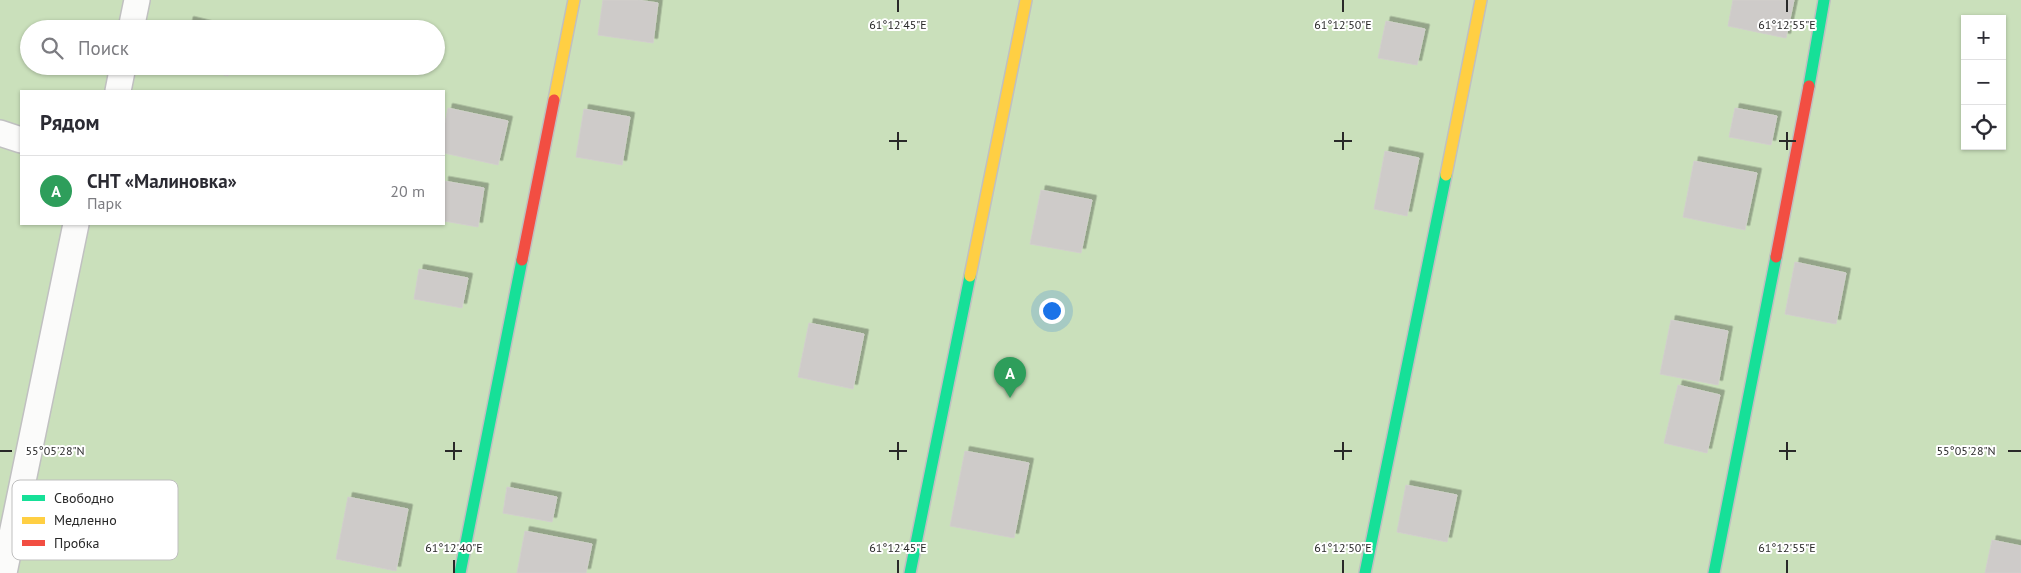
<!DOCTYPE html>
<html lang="ru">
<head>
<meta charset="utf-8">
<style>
  :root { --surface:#fff; --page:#f7f7f7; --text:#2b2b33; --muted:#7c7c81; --line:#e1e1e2; --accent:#7c3aed }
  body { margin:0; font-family:"PT Sans",sans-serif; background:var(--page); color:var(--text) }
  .controls { position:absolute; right:15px; top:15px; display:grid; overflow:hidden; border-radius:0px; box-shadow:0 1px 4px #0004 }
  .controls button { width:45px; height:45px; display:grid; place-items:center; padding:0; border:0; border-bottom:1px solid var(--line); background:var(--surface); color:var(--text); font:25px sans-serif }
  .you { position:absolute; left:1051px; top:310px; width:18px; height:18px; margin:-12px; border:4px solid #fff; border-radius:50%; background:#1a73e8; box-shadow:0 0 0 8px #1a73e833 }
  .badge { display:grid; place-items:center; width:32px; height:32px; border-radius:50%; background:var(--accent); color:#fff; font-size:16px; font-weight:700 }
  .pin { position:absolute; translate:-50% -41px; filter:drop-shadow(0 1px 2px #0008) }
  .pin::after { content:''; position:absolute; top:26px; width:18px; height:15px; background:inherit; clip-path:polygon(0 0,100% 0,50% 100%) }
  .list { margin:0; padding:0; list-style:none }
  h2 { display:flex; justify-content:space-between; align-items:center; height:65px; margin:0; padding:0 20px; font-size:21px }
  h2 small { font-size:16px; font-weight:400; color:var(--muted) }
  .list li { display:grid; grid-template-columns:32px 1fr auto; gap:15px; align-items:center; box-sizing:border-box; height:70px; padding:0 20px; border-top:1px solid var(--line) }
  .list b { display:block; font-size:19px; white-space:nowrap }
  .list p { margin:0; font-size:16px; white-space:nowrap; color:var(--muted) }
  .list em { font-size:16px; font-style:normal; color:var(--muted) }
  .icon { flex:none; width:28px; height:28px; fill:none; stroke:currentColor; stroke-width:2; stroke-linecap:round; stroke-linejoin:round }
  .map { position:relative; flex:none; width:2021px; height:573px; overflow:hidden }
  .search { position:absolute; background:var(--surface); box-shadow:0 1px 4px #0004; left:20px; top:20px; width:425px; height:55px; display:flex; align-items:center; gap:12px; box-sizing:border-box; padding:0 18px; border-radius:28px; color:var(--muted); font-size:19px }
  .panel { position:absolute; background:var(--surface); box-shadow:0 1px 4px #0004; left:20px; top:90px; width:425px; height:135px; border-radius:0px }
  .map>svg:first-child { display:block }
  .green { fill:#cae0bb; fill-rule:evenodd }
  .building { fill:#cecbc9; stroke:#d1cfcc; filter:url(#shadow) }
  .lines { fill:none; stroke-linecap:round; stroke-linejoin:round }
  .street-casing { stroke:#c0c0c1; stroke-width:28 }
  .fast-casing { stroke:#c0c0c1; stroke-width:14 }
  .slow-casing { stroke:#c0c0c1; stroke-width:14 }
  .jam-casing { stroke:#c0c0c1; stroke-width:14 }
  .street { stroke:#fbfbfa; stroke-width:25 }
  .fast { stroke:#16e098; stroke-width:11 }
  .slow { stroke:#ffcf43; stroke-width:11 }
  .jam { stroke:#f24e42; stroke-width:11 }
  .ticks { fill:none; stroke:#292929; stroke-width:2 }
  .key { fill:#fff; stroke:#bfbfbf; stroke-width:1 }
  .key-label { font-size:14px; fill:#292929 }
  .ticks-label { font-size:12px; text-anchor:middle; fill:#292929; stroke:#fff; stroke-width:4; stroke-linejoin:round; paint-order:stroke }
</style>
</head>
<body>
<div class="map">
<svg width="2021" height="573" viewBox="0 0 2021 573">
  <defs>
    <filter id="shadow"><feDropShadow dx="4.5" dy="-4.5" stdDeviation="0" flood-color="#0004"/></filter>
  </defs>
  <rect width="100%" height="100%" fill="#e6e3e0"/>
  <path class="green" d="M0 0H2021V573H0ZM1965 19H2002V146H1965ZM29 29H436V66H29ZM21 91H444V224H21Z"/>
  <g class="building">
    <polygon points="603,0 638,0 658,3 653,43 598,35"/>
    <polygon points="1733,0 1794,0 1786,38 1728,26"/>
    <polygon points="189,21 222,29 187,29"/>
    <polygon points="1386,21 1425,29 1417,65 1378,58"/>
    <polygon points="190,66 230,66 228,76"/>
    <polygon points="448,108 508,121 498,165 444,153 444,127"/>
    <polygon points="1735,108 1777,116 1771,145 1729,137"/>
    <polygon points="584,109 630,117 622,165 576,157"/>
    <polygon points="1385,151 1419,158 1407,216 1374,209"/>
    <polygon points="1694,161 1757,173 1745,230 1683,217"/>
    <polygon points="444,181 484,188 478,227 444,221"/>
    <polygon points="1041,190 1092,200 1081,253 1030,244"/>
    <polygon points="1795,262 1846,273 1836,324 1785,314"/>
    <polygon points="419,269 468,278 462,308 414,299"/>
    <polygon points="1671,320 1728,331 1718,385 1660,374"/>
    <polygon points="809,323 864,334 853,389 798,377"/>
    <polygon points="1678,385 1720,395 1707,453 1664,443"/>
    <polygon points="965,451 1029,463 1014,538 950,526"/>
    <polygon points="1406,485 1457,495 1447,542 1397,532"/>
    <polygon points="507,487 557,497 552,522 503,513"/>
    <polygon points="348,497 408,509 396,571 336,559"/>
    <polygon points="525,531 592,544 586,573 517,573"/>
    <polygon points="1992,540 2021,546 2021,573 1985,573"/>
  </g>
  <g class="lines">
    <g class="street-casing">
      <g id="street">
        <polyline points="131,29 137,0"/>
        <polyline points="118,91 123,66"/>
        <polyline points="0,133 21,140"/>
        <polyline points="4,573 76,224"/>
      </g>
    </g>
    <g class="fast-casing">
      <g id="fast">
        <polyline points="1809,86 1824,0"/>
        <polyline points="460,573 522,260"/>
        <polyline points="910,573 970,276"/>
        <polyline points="1365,573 1446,175"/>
        <polyline points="1714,573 1776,257"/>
      </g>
    </g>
    <g class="slow-casing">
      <g id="slow">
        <polyline points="554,100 574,0"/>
        <polyline points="1446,175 1481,0"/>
        <polyline points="970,276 1026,0"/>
      </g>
    </g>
    <g class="jam-casing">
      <g id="jam">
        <polyline points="1776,257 1809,86"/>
        <polyline points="522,260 554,100"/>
      </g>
    </g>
    <use href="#street" class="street"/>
    <use href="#fast" class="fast"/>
    <use href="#slow" class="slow"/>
    <use href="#jam" class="jam"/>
  </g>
  <path class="ticks" d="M898 0V12M1343 0V12M1787 0V12M898 132V150M1343 132V150M1787 132V150M889 141H907M1334 141H1352M1779 141H1796M454 442V460M898 442V460M1343 442V460M1787 442V460M0 451H12M445 451H462M889 451H907M1334 451H1352M1779 451H1796M2008 451H2021M454 560V573M898 560V573M1343 560V573M1787 560V573"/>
  <rect x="12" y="480" width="166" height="80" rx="8" class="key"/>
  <rect x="22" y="495" width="23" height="6" fill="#16e098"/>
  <rect x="22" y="517" width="23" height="7" fill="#ffcf43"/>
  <rect x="22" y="540" width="23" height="6" fill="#f24e42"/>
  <g class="key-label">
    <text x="54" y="503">Свободно</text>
    <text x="54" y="525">Медленно</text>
    <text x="54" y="548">Пробка</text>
  </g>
  <g class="ticks-label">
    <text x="898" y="29">61°12'45"E</text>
    <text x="1343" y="29">61°12'50"E</text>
    <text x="1787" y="29">61°12'55"E</text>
    <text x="55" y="455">55°05'28"N</text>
    <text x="1966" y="455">55°05'28"N</text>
    <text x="454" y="552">61°12'40"E</text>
    <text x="898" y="552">61°12'45"E</text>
    <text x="1343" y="552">61°12'50"E</text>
    <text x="1787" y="552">61°12'55"E</text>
  </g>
</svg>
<div class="controls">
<button>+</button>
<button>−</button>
<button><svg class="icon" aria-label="locate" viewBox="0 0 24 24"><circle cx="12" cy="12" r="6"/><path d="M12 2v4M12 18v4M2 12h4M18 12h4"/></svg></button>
</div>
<div class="you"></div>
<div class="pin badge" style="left:1010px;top:398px;background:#2e9e5b">A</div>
<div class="search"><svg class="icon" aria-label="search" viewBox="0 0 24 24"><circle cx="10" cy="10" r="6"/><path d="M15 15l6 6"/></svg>Поиск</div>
<section class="panel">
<h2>Рядом<small></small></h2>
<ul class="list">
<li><span class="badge" style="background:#2e9e5b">A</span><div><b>СНТ «Малиновка»</b><p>Парк</p></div><em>20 m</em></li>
</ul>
</section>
</div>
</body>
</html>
